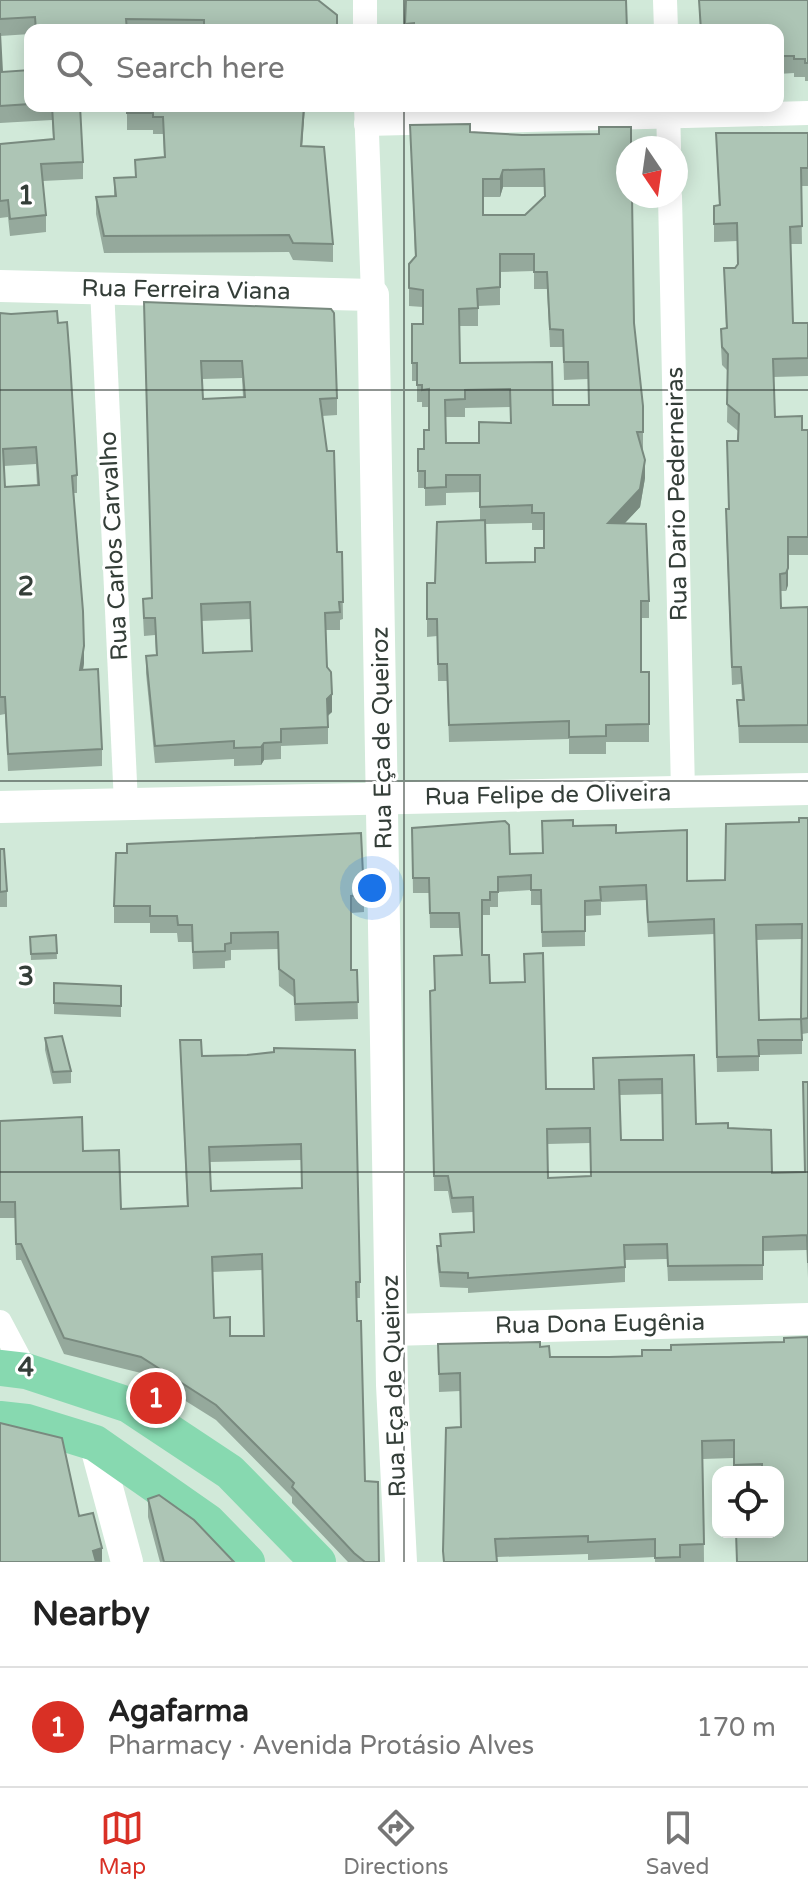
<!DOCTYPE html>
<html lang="en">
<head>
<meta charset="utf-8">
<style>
  :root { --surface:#fff; --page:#f2f2f2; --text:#222; --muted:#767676; --line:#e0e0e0; --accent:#d93025 }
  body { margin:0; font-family:"Varela Round",sans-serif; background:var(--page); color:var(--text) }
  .controls { position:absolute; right:24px; bottom:24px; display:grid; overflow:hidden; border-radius:16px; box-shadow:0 4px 20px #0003 }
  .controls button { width:72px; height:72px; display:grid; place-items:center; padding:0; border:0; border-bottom:2px solid var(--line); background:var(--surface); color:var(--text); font:40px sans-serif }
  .compass { position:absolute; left:616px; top:136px; width:72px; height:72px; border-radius:50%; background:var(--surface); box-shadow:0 4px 20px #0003; rotate:167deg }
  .you { position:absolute; left:372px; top:888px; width:28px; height:28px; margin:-20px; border:6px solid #fff; border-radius:50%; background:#1a73e8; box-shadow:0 0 0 12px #1a73e833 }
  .badge { display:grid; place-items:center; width:52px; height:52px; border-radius:50%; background:var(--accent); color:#fff; font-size:26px; font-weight:700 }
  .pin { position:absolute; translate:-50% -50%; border:4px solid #fff; box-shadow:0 2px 8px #0006 }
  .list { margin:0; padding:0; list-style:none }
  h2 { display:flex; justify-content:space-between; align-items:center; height:104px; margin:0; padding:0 32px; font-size:34px }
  h2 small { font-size:26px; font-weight:400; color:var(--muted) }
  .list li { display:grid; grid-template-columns:52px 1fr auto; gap:24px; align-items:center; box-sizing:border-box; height:120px; padding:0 32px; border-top:2px solid var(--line) }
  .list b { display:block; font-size:30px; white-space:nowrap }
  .list p { margin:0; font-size:26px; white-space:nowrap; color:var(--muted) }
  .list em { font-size:26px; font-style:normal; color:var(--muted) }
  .icon { flex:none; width:44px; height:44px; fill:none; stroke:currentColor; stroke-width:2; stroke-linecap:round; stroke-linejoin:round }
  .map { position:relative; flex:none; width:808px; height:1562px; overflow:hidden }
  .search { position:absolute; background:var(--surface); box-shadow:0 4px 20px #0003; left:24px; right:24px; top:24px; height:88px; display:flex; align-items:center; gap:20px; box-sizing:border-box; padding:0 28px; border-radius:16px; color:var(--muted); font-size:30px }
  .sheet { height:224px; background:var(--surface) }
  nav { display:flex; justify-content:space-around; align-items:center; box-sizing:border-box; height:112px; border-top:2px solid var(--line); background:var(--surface); font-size:22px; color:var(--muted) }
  nav a { display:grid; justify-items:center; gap:4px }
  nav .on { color:var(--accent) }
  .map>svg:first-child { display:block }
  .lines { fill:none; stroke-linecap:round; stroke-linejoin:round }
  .street { stroke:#fff; stroke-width:24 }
  .secondary { stroke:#fff; stroke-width:32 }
  .primary { stroke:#87d9b0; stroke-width:36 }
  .wall { fill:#95a99c; fill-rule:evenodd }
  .shaded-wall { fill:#798a7f }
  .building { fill:#adc5b5; stroke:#798a7f; stroke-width:2; fill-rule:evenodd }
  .grid { fill:none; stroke:#343e38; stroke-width:2; stroke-opacity:0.55 }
  .labels { text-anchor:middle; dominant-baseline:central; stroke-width:6; stroke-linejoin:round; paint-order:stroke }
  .street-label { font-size:24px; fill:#343e38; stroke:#fff }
  .grid-label { font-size:26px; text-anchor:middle; font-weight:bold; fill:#343e38; stroke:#fff; stroke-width:6; stroke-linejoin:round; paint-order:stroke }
</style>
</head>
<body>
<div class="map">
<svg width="808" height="1562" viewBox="0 0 808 1562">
  <rect width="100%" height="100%" fill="#d1e9d9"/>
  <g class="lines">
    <g class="street">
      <polyline points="365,0 365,30"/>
      <polyline points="665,0 666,30"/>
      <polyline points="366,106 373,295"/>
      <polyline points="668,106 669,148"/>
      <polyline points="366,124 808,113"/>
      <polyline points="670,196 683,792"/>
      <polyline points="102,288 126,804"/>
      <polyline points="0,1322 26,1371"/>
    </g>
    <g class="secondary">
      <polyline points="0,286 373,295 392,1385 401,1562"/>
      <polyline points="0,807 808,789"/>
      <polyline points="391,1330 808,1319"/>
      <polyline points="95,1443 127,1562"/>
    </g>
    <g class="primary">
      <polyline points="0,1368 26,1371 129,1405 230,1472 318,1562"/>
      <polyline points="0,1419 27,1422 95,1443 208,1522 247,1562"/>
    </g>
  </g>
  <g class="wall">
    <polygon points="0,0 337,30 30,30 30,34 0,36 2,72 30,70 30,106 80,106 83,162 83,179 43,181 46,215 46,232 10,236 8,217 0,218 0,144 53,139 52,120 0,123"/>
    <polygon points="406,0 627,30 405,30"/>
    <polygon points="699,0 808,0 808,81 805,81 805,77 794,77 794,73 778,74 778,30 700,30"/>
    <polygon points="127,106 302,146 333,244 333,262 293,260 289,252 104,253 96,214 96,197 114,196 114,178 135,177 135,160 164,157 163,134 153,134 153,130 127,130"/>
    <path d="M410 125 470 132 522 135 599 134 634 323 643 406V449H642L645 478 640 507 624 524 649 601V618H641V672H649V742H606V754H569V739L449 742 447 681H438L437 636 427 637V583H435L480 520V492L446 493V505L425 506V488H418V449H424L429 430V407H422V402H417V381H412V324H423V307L409 306V264L415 257ZM503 187H544L545 196 525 215H483V197H500ZM534 271V289H547L550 347H563L564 380 588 379V405H553L460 363 459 326H478V306L500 305V272ZM510 407V423L479 443H446L445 417H465V408ZM532 523V530H544V548H535V562L486 563 485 524Z"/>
    <polygon points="716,133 808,133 808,186 801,186 802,244 790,244 793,323 808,323 808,376 773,377 775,417 802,430 808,430 808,555 788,555 788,585 786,591 781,591 781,608 808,607 808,743 739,743 737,700 742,700 741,684 732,685 726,527 726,509 728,509 738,431 727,422 728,371 722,365 721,346 721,329 726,329 724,268 735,268 738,264 737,241 714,242 714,206 719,205"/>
    <path d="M0 313 58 323 77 475V493H74L84 663 83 670 102 749V766L8 771 5 714 0 715ZM36 464 37 485 5 487 4 466Z"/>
    <path d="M144 319 337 398V415L322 416 337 552H342L343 619 340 620V630H326L327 667 332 712 328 716V744L281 746V759L264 760 261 765 234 766V759L155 763 146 673V656L156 655 155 635 144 636 143 616V599L152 598ZM242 378 243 397 203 399 202 379ZM250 619 251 651 203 653 201 621Z"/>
    <path d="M808 818V1033L802 1034V1054L759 1055V1071L717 1072 714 934 648 937 646 900 601 902V915L585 916V946L542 947 541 905H531V890L498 892V907H490V915H482V955L490 983 524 982V954L546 1089H593L694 1055 696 1124 728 1128 772 1173 805 1172 808 1082V1278L807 1250 763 1251V1280L668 1281 667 1259 625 1260V1282L468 1293V1288L440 1287 437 1261V1246H440L473 1232V1212L452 1213 448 1191H434L430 991 435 990 461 955 459 928H430L429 893H413L412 828 510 854 542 853 573 826 616 833 687 881 725 880 799 822ZM802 939 801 1019 759 1020 756 940ZM662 1094 663 1140H621L620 1095ZM590 1143 591 1176 548 1178 547 1144Z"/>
    <polygon points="0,849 7,891 7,907 0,907"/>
    <polygon points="364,895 364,912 351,913 351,970 357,970 358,1019 295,1021 294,997 279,986 278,949 231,950 231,960 225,961 225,968 193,969 192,942 178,942 177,933 150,933 150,923 114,923 114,906"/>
    <polygon points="56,935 57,959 31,960 30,937"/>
    <polygon points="121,986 121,1017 54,1014 54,1003"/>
    <polygon points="45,1038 71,1071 71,1083 53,1084 45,1050"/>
    <path d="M180 1040 202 1056 247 1055 274 1052 360 1282V1298H356L365 1481 379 1562H348L292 1503V1497L216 1420 141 1373 64 1354 21 1260H16L15 1218H0V1121L83 1151 121 1209 187 1206ZM301 1160 302 1188 211 1191 210 1162ZM262 1270 264 1336H230L214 1318 212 1272Z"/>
    <polygon points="784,1342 778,1532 778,1472 734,1472 734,1458 703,1459 704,1562 655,1562 655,1557 588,1560 588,1554 497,1557 497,1562 443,1562 446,1428 461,1427 460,1391 439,1392 438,1344 540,1347 550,1357 609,1357 642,1356 671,1350"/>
    <polygon points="148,1499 234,1562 160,1562 148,1517"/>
  </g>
  <g class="shaded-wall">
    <polygon points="304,106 305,106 301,163 301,146"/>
    <polygon points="503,170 503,187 500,197 500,179"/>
    <polygon points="645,460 645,478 640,507 608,541 608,523"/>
    <polygon points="788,568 788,585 786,591 786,573"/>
    <polygon points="84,646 84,663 80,687 80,670"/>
    <polygon points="332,694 332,712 327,716 327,699"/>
    <polygon points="264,743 264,760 261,765 261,747"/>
    <polygon points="102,1548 102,1562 93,1562 93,1551"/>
  </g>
  <g class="building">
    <polygon points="0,0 318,0 337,15 337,30 204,30 204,20 126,19 127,30 36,30 35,17 0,19"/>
    <polygon points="406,0 626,0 627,30 414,30 414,23 405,24"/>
    <polygon points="699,0 808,0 808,63 805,63 805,59 794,59 794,56 778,56 778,30 701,30"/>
    <polygon points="0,33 2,72 30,70 30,104 0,106"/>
    <polygon points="52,106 80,106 83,162 41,164 46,215 10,219 8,200 0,201 0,144 54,139"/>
    <polygon points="127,106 304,106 301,146 324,147 333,244 293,243 289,235 104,236 96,197 116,196 114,178 136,177 135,160 165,157 163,117 153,117 153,113 127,113"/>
    <path d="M470 124V132L522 135 599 134V127H631V148H628V196H632L634 323 643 406V432H637L645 460 640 489 608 523 646 524 649 601H641V672H649V724L606 725V736L569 737V721L449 725 447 664H438L437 619H427V583H435L437 522 485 520 486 563 535 562V548H544V513H532V505L480 507V475H446V487L425 488V471H418V449H424V430H429V389L422 390V385H417V363H412V324H423V290L409 288V264L416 256 410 125ZM544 169 545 196 525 215H483V179H500L503 170ZM500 254H534V272H547L550 329 563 330 564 362H588L589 405H553L552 362 460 363 459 309 478 308 477 289 500 287ZM510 389 511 423 479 422V443H446L445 400 465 399V390Z"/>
    <polygon points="716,133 808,133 808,168 801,168 802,226 790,227 793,323 808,323 808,358 773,359 775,417 802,416 802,430 808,430 808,537 788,537 788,568 786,573 780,574 781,608 808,607 808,725 739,726 737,700 744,700 741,667 732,667 726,509 729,509 727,441 738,441 739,414 727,404 728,354 722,347 721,329 727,328 724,268 735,268 738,264 737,223 714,224 714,206 720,205"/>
    <path d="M144 302 331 309 334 313 337 398 320 399 327 451H334L337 552H342L343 602H339L340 612 325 613 327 667 331 672 332 694 327 699 328 727 281 729V742L264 743 261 747 234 748V741L155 746 146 656 157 655 155 618H144L143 599 152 598ZM201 361H242L245 397 203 399ZM250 602 252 651 203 653 201 604Z"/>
    <path d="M57 311 58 323 67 322 70 361 77 475 72 476 83 611 84 646 80 670 98 669 102 749 8 754 5 697H0V313L11 314ZM36 447 39 485 5 487 3 449Z"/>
    <path d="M799 818H808V1018L801 1019 802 1040H758L759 1056 717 1057 714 919 648 922 646 885 600 887 601 900 585 901V931L542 932 541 890H531V875L498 877V892H490V900H482V955H489L490 983 525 982 524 954 543 953 546 1089H594L593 1058 694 1055 696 1124 728 1123V1128L771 1130 772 1173 805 1172 803 1082H808V1263L807 1235 763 1237V1265L668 1266 667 1244 624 1245 625 1267 468 1278V1273L440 1272 437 1246H441L440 1234 474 1232 473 1197 452 1198 448 1176H434L430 991 435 990 434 956 462 955 459 913H430L429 878H413L412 828 505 821 509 825 510 854 543 853 542 821 573 820V826L616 825V833L687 830V881L725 880 726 824 799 822ZM802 924 801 1019 759 1020 756 925ZM662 1079 663 1140H621L619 1080ZM590 1128 591 1176 548 1178 547 1129Z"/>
    <polygon points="361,833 364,895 351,896 351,970 357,970 358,1002 295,1004 294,980 279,969 278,932 231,933 231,943 225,944 225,951 193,952 192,925 178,925 177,916 150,916 150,906 114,906 116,853 127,853 127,844"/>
    <polygon points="0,849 4,849 7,891 0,892"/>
    <polygon points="56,935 57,953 31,954 30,937"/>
    <polygon points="54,983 121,986 121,1006 54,1003"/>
    <polygon points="62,1036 71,1071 53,1072 45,1038"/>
    <path d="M180 1040H201L202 1056 247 1055 274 1052V1048L355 1050 360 1282H356L357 1321H361L365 1481 378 1482 379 1562H365L354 1553 292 1487 294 1483 216 1405 141 1357 64 1338 21 1244H16L15 1202H0V1121L82 1117 83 1151 119 1150 121 1209 188 1206ZM301 1144 302 1188 211 1191 209 1147ZM262 1254 264 1336H230V1317L214 1318 212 1257Z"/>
    <polygon points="808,1337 808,1562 737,1562 736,1532 778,1532 778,1472 762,1472 762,1464 734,1465 734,1440 702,1441 704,1544 680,1545 680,1557 655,1558 655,1539 588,1542 588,1536 495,1539 497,1562 444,1562 443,1551 446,1428 461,1427 460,1373 439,1374 438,1344 540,1342 540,1347 549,1346 550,1357 609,1357 642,1356 642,1350 671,1350 671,1345 784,1342 784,1338"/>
    <polygon points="0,1423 62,1438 79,1516 93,1513 102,1548 93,1551 96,1562 0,1562"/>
    <polygon points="159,1495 194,1520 234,1562 164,1562 148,1499"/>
  </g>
  <path class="grid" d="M404 0V30M404 106V1562M0 390H808M0 781H808M0 1172H808"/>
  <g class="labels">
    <g class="street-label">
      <text transform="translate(186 290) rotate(1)">Rua Ferreira Viana</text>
      <text transform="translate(677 494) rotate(-91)">Rua Dario Pederneiras</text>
      <text transform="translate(114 546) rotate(-93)">Rua Carlos Carvalho</text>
      <text transform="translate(382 738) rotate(-91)">Rua Eça de Queiroz</text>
      <text transform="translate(548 795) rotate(-1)">Rua Felipe de Oliveira</text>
      <text transform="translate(600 1324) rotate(-1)">Rua Dona Eugênia</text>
      <text transform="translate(394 1386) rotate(-92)">Rua Eça de Queiroz</text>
    </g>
  </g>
  <g class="grid-label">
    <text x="26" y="204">1</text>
    <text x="26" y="595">2</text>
    <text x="26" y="985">3</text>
    <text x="26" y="1376">4</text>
  </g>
</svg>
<div class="controls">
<button><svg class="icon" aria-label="locate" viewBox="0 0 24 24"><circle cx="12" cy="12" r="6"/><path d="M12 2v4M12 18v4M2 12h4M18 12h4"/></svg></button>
</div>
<svg class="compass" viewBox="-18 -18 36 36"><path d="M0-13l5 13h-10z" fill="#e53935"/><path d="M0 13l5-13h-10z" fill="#767676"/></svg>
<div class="you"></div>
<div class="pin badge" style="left:156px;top:1398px">1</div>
<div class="search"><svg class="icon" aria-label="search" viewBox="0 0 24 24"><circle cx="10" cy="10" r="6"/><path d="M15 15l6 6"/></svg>Search here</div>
</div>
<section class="sheet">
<h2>Nearby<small></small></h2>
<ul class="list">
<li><span class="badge">1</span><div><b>Agafarma</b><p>Pharmacy · Avenida Protásio Alves</p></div><em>170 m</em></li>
</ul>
</section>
<nav>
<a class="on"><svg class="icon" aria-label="map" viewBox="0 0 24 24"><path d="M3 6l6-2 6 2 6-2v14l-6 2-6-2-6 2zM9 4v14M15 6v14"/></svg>Map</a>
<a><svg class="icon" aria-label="directions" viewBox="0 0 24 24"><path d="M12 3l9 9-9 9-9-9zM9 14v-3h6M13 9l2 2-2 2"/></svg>Directions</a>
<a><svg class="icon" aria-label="saved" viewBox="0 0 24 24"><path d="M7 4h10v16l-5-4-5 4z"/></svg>Saved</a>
</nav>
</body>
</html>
